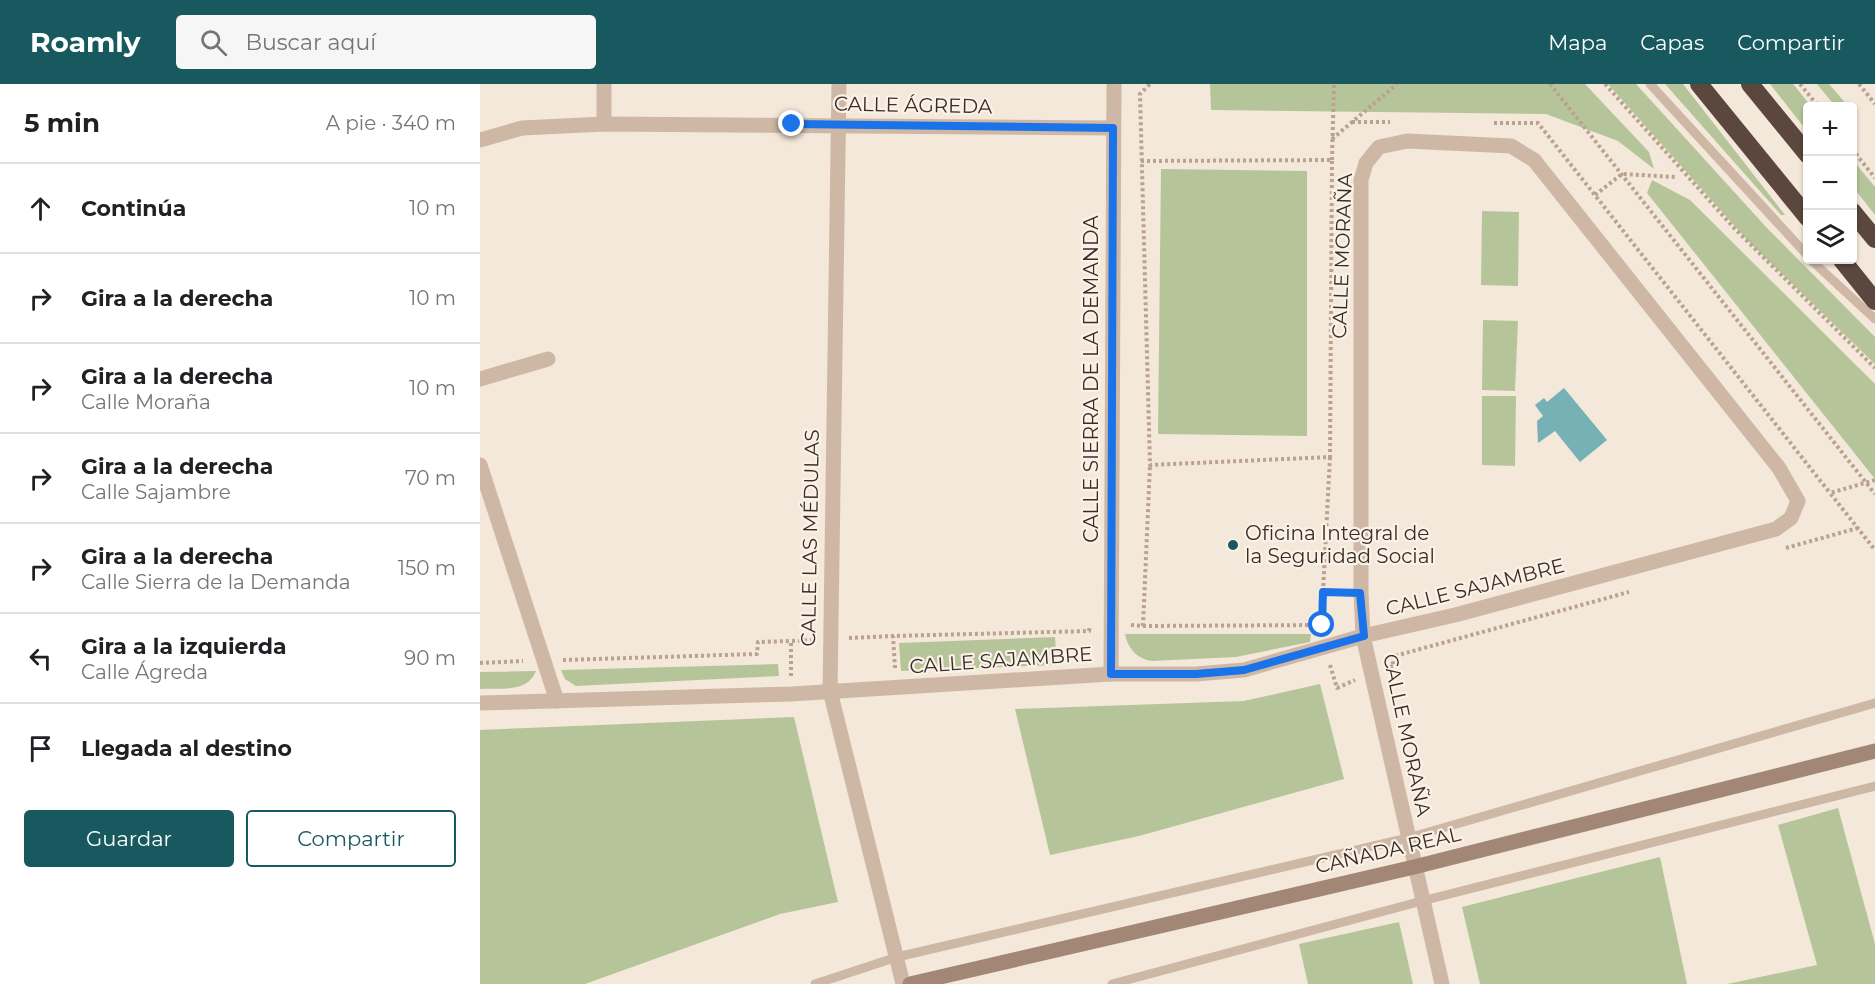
<!DOCTYPE html>
<html lang="es">
<head>
<meta charset="utf-8">
<style>
  :root { --surface:#fff; --page:#f6f6f6; --text:#202124; --muted:#757577; --line:#e0e0e0; --accent:#18595f }
  body { margin:0; font-family:Montserrat,sans-serif; background:var(--page); color:var(--text) }
  .controls { position:absolute; right:18px; top:18px; display:grid; overflow:hidden; border-radius:6px; box-shadow:0 2px 4px #0004 }
  .controls button { width:54px; height:54px; display:grid; place-items:center; padding:0; border:0; border-bottom:2px solid var(--line); background:var(--surface); color:var(--text); font:30px sans-serif }
  .stop { position:absolute; width:18px; height:18px; margin:-14px; border:4px solid #1a73e8; border-radius:50%; background:#fff }
  .stop.end { background:#1a73e8; border-color:#fff; box-shadow:0 2px 6px #0008 }
  .list { margin:0; padding:0; list-style:none }
  h2 { display:flex; justify-content:space-between; align-items:center; height:78px; margin:0; padding:0 24px; font-size:26px }
  h2 small { font-size:20px; font-weight:400; color:var(--muted) }
  .list li { display:grid; grid-template-columns:39px 1fr auto; gap:18px; align-items:center; box-sizing:border-box; height:90px; padding:0 24px; border-top:2px solid var(--line) }
  .list b { display:block; font-size:22px; white-space:nowrap }
  .list p { margin:0; font-size:20px; white-space:nowrap; color:var(--muted) }
  .list em { font-size:20px; font-style:normal; color:var(--muted) }
  .actions { display:flex; gap:12px; padding:18px 24px }
  .actions a { flex:1; padding:14px 0; border:2px solid var(--accent); border-radius:6px; text-align:center; font-size:21px; color:var(--accent) }
  .actions .main { background:var(--accent); color:#fff }
  .icon { flex:none; width:33px; height:33px; fill:none; stroke:currentColor; stroke-width:2; stroke-linecap:round; stroke-linejoin:round }
  .map { position:relative; flex:none; width:1395px; height:900px; overflow:hidden }
  header { display:flex; align-items:center; gap:36px; box-sizing:border-box; height:84px; padding:0 30px; background:var(--accent); color:#fff }
  header strong { font-size:28px }
  nav { display:flex; gap:33px; margin-inline-start:auto; font-size:21px }
  .search { width:420px; height:54px; background:var(--page); display:flex; align-items:center; gap:15px; box-sizing:border-box; padding:0 21px; border-radius:6px; color:var(--muted); font-size:22px }
  main { display:flex }
  aside { flex:1; background:var(--surface) }
  .map>svg:first-child { display:block }
  .green { fill:#b6c599 }
  .water { fill:#76b1b5 }
  .lines { fill:none; stroke-linecap:round; stroke-linejoin:round }
  .path { stroke:#baa28f; stroke-width:4; stroke-dasharray:3 3; stroke-linecap:butt }
  .lane { stroke:#ceb8a5; stroke-width:9 }
  .street { stroke:#ceb8a5; stroke-width:15 }
  .secondary { stroke:#a28676; stroke-width:15 }
  .highway { stroke:#5b473d; stroke-width:18 }
  .route { stroke:#1a73e8; stroke-width:8 }
  .poi-dot { fill:#18595f; stroke:#fbf2e7; stroke-width:2 }
  .labels { text-anchor:middle; dominant-baseline:central; stroke-width:4.5; stroke-linejoin:round; paint-order:stroke }
  .street-label { font-size:20px; fill:#392d27; stroke:#fbf2e7 }
  .poi-label { font-size:20px; fill:#392d27; stroke:#fbf2e7; text-anchor:start }
</style>
</head>
<body>
<header>
<strong>Roamly</strong>
<div class="search"><svg class="icon" aria-label="search" viewBox="0 0 24 24"><circle cx="10" cy="10" r="6"/><path d="M15 15l6 6"/></svg>Buscar aquí</div>
<nav><a>Mapa</a><a>Capas</a><a>Compartir</a></nav>
</header>
<main>
<aside>
<h2>5 min<small>A pie · 340 m</small></h2>
<ul class="list">
<li><svg class="icon" aria-label="ahead" viewBox="0 0 24 24"><path d="M12 20V5M6 11l6-6 6 6"/></svg><div><b>Continúa</b></div><em>10 m</em></li>
<li><svg class="icon" aria-label="right" viewBox="0 0 24 24"><path d="M7 20v-9h11M14 6l5 5-5 5"/></svg><div><b>Gira a la derecha</b></div><em>10 m</em></li>
<li><svg class="icon" aria-label="right" viewBox="0 0 24 24"><path d="M7 20v-9h11M14 6l5 5-5 5"/></svg><div><b>Gira a la derecha</b><p>Calle Moraña</p></div><em>10 m</em></li>
<li><svg class="icon" aria-label="right" viewBox="0 0 24 24"><path d="M7 20v-9h11M14 6l5 5-5 5"/></svg><div><b>Gira a la derecha</b><p>Calle Sajambre</p></div><em>70 m</em></li>
<li><svg class="icon" aria-label="right" viewBox="0 0 24 24"><path d="M7 20v-9h11M14 6l5 5-5 5"/></svg><div><b>Gira a la derecha</b><p>Calle Sierra de la Demanda</p></div><em>150 m</em></li>
<li><svg class="icon" aria-label="left" viewBox="0 0 24 24"><path d="M17 20v-9H6M10 6l-5 5 5 5"/></svg><div><b>Gira a la izquierda</b><p>Calle Ágreda</p></div><em>90 m</em></li>
<li><svg class="icon" aria-label="arrive" viewBox="0 0 24 24"><path d="M6 21V4h12l-3 4 3 4H6"/></svg><div><b>Llegada al destino</b></div></li>
</ul>
<div class="actions"><a class="main">Guardar</a><a>Compartir</a></div>
</aside>
<div class="map">
<svg width="1395" height="900" viewBox="0 0 1395 900">
  <rect width="100%" height="100%" fill="#f4e8da"/>
  <g class="green">
    <polygon points="730,0 1105,0 1169,68 1174,85 1138,57 1066,30 731,26"/>
    <polygon points="1128,0 1156,0 1287,144 1395,253 1395,280 1268,157"/>
    <polygon points="1185,0 1203,0 1305,131 1301,131"/>
    <polygon points="1290,0 1313,0 1331,22 1328,22 1327,47"/>
    <polygon points="1337,0 1349,0 1368,22 1355,22"/>
    <polygon points="1372,75 1395,103 1395,131 1373,103"/>
    <polygon points="681,85 827,87 827,352 678,350"/>
    <polygon points="1172,96 1210,116 1395,300 1395,395 1167,109"/>
    <polygon points="1002,127 1039,128 1038,202 1001,201"/>
    <polygon points="1003,236 1038,237 1035,307 1002,306"/>
    <polygon points="1002,312 1036,312 1035,382 1002,381"/>
    <path d="M645 550H831L830 558 756 573 672 577C657 575 648 565 645 550Z"/>
    <polygon points="575,553 577,581 421,587 419,559"/>
    <polygon points="298,580 299,592 96,602 85,595 81,586"/>
    <path d="M56 587C48 609 20 604 0 605V588Z"/>
    <polygon points="840,600 864,695 659,752 570,771 535,625 764,617"/>
    <polygon points="314,633 358,818 300,830 105,900 0,900 0,646"/>
    <polygon points="1358,724 1395,860 1395,900 1247,900 1337,881 1298,741"/>
    <polygon points="1180,773 1207,900 1000,900 982,823"/>
    <polygon points="919,838 933,900 828,900 819,860"/>
  </g>
  <polygon class="water" points="1084,304 1127,356 1100,378 1075,347 1058,359 1057,337 1063,332 1055,321 1064,314 1067,318"/>
  <g class="lines">
    <g class="path">
      <polyline points="1070,0 1395,410"/>
      <polyline points="1125,0 1254,144 1395,284"/>
      <polyline points="1320,0 1338,22"/>
      <polyline points="1379,0 1395,20"/>
      <polyline points="872,38 910,38"/>
      <polyline points="1014,39 1058,39 1350,409"/>
      <polyline points="852,55 917,0"/>
      <polyline points="1372,65 1395,94"/>
      <polyline points="852,76 854,0"/>
      <polyline points="661,77 852,76 850,373 670,381 660,10 670,0"/>
      <polyline points="1115,111 1142,90 1195,93"/>
      <polyline points="1395,396 1350,409 1395,466"/>
      <polyline points="1306,464 1378,444"/>
      <polyline points="843,508 850,373"/>
      <polyline points="651,541 663,542 670,381"/>
      <polyline points="842,541 843,508 863,509"/>
      <polyline points="663,542 842,541"/>
      <polyline points="369,554 413,552"/>
      <polyline points="83,576 277,570 278,558 311,557"/>
      <polyline points="0,579 43,577"/>
      <polyline points="850,581 857,604 875,596"/>
      <polyline points="910,583 914,582 911,573 1149,508"/>
      <polyline points="415,584 413,552 609,547 610,542"/>
      <polyline points="311,592 311,557 331,556"/>
    </g>
    <g class="lane">
      <polyline points="1170,0 1328,172"/>
      <polyline points="1331,176 1395,235"/>
      <polyline points="335,900 417,873 928,754 1395,619"/>
      <polyline points="632,900 942,817 1395,702"/>
    </g>
    <g class="street">
      <polyline points="124,0 124,40"/>
      <polyline points="359,0 350,607 423,900"/>
      <polyline points="0,56 42,44 124,40 633,44"/>
      <polyline points="0,295 68,275"/>
      <polyline points="0,381 77,617"/>
      <polyline points="631,590 634,0"/>
      <polyline points="0,619 311,610 631,590 716,590 764,586 883,552 975,531 1296,445 1311,434 1318,417 1299,384 1054,76 1031,62 927,57 899,63 886,79 881,96 881,509 883,552 962,900"/>
    </g>
    <polyline class="secondary" points="430,900 934,783 1395,667"/>
    <g class="highway">
      <polyline points="1219,0 1328,134"/>
      <polyline points="1270,0 1328,71"/>
      <polyline points="1372,127 1395,155"/>
      <polyline points="1362,176 1395,217"/>
    </g>
  </g>
  <g class="lines">
    <polyline class="route" points="312,40 633,44 631,590 716,590 764,586 884,552 880,509 843,508 842,541"/>
  </g>
  <circle class="poi-dot" cx="753" cy="461" r="6"/>
  <g class="labels">
    <g class="street-label">
      <text transform="translate(433 21) rotate(1)">CALLE ÁGREDA</text>
      <text transform="translate(862 172) rotate(-88)">CALLE MORAÑA</text>
      <text transform="translate(611 295) rotate(-90)">CALLE SIERRA DE LA DEMANDA</text>
      <text transform="translate(330 454) rotate(-89)">CALLE LAS MÉDULAS</text>
      <text transform="translate(995 503) rotate(-14)">CALLE SAJAMBRE</text>
      <text transform="translate(521 576) rotate(-4)">CALLE SAJAMBRE</text>
      <text transform="translate(927 651) rotate(78)">CALLE MORAÑA</text>
      <text transform="translate(908 766) rotate(-13)">CAÑADA REAL</text>
    </g>
    <g class="poi-label">
      <text x="765" y="449">Oficina Integral de<tspan x="765" dy="23">la Seguridad Social</tspan></text>
    </g>
  </g>
</svg>
<div class="controls">
<button>+</button>
<button>−</button>
<button><svg class="icon" aria-label="layers" viewBox="0 0 24 24"><path d="M12 4l9 5-9 5-9-5zM3 14l9 5 9-5"/></svg></button>
</div>
<div class="stop" style="left:842px;top:541px"></div>
<div class="stop end" style="left:312px;top:40px"></div>
</div>
</main>
</body>
</html>
